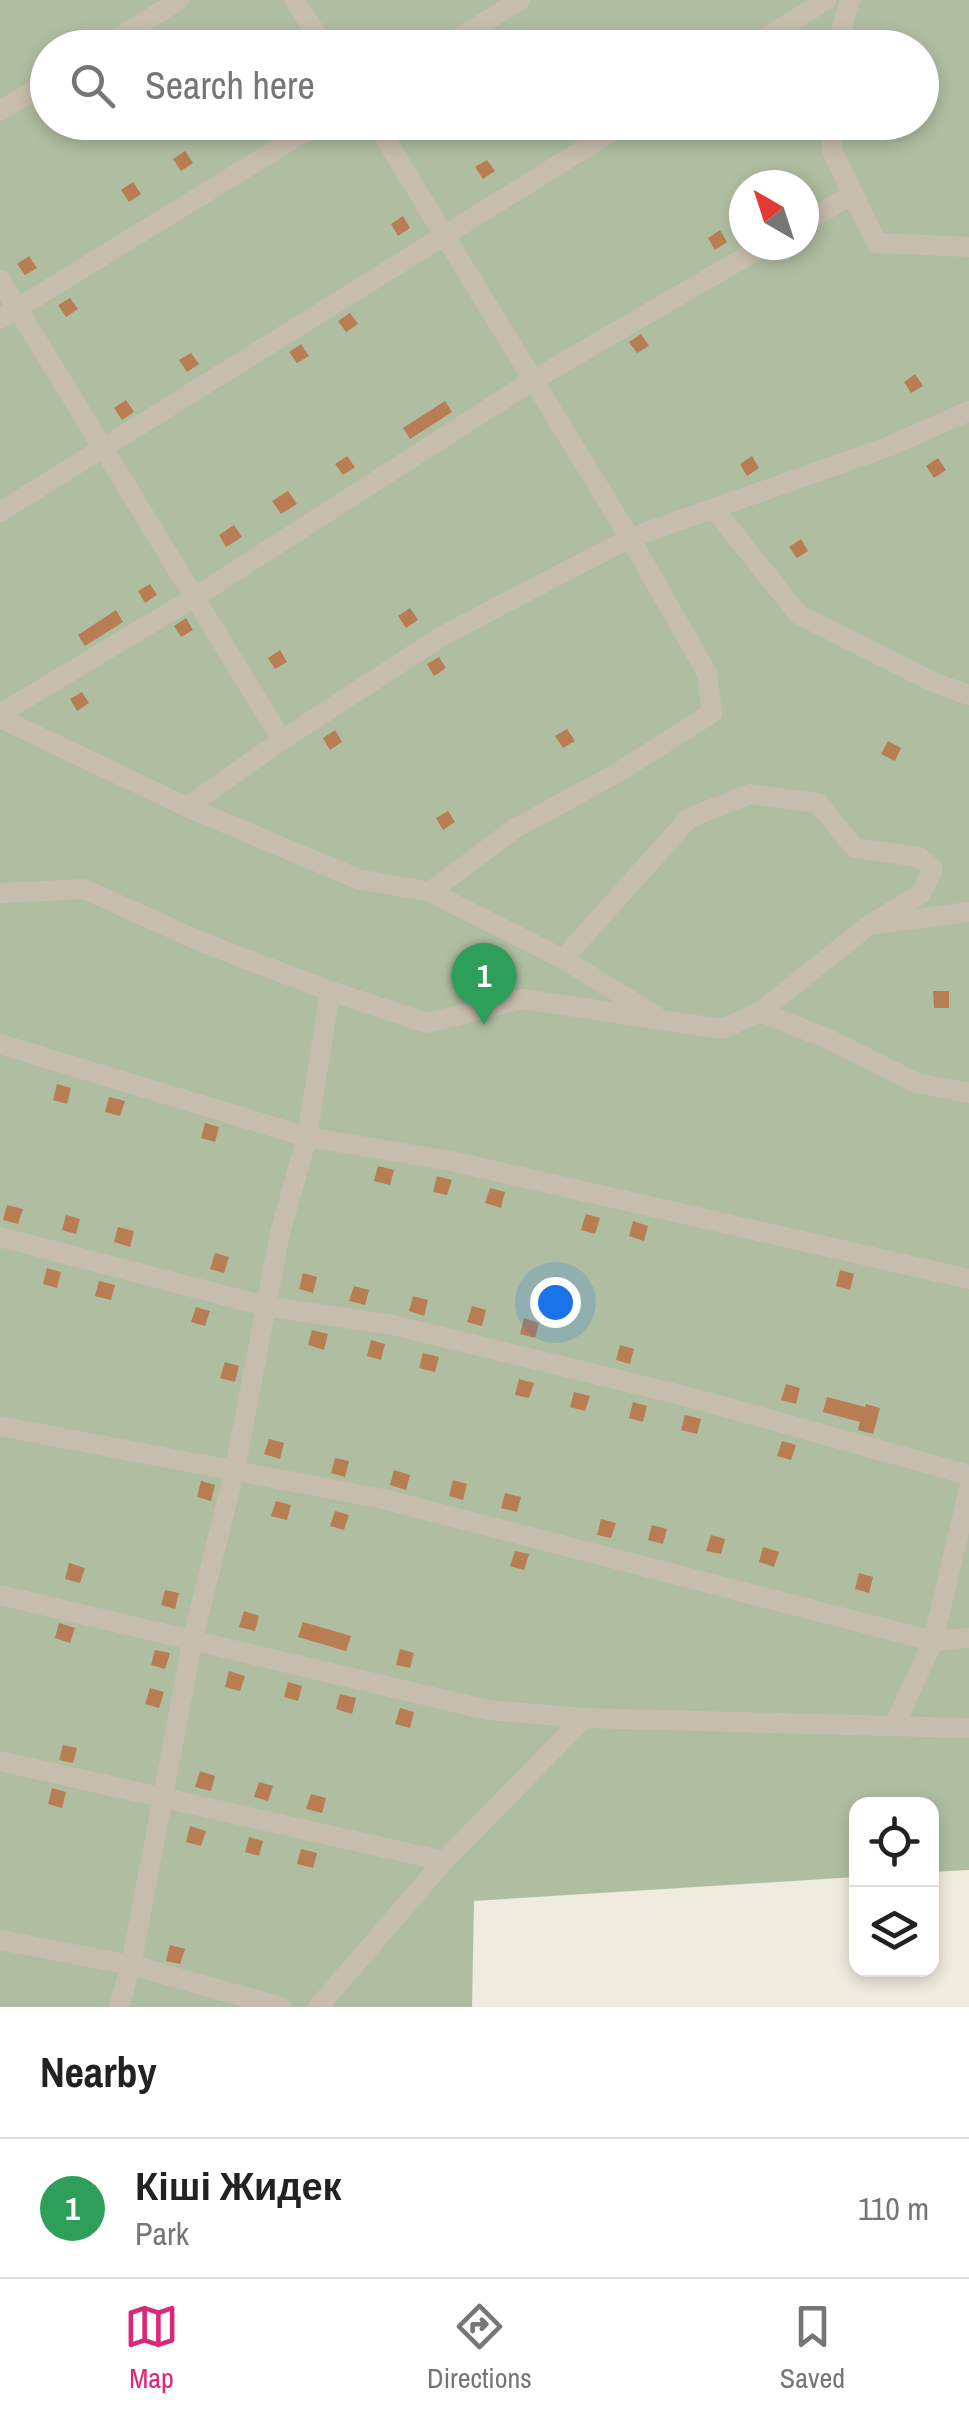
<!DOCTYPE html>
<html lang="en">
<head>
<meta charset="utf-8">
<style>
  :root { --surface:#fff; --page:#f2f2f2; --text:#222; --muted:#767676; --line:#e0e0e0; --accent:#db2777 }
  body { margin:0; font-family:"Archivo Narrow",sans-serif; background:var(--page); color:var(--text) }
  .controls { position:absolute; right:30px; bottom:30px; display:grid; overflow:hidden; border-radius:20px; box-shadow:0 5px 15px #0003 }
  .controls button { width:90px; height:90px; display:grid; place-items:center; padding:0; border:0; border-bottom:2px solid var(--line); background:var(--surface); color:var(--text); font:50px sans-serif }
  .compass { position:absolute; left:729px; top:170px; width:90px; height:90px; border-radius:50%; background:var(--surface); box-shadow:0 5px 15px #0003; rotate:321deg }
  .you { position:absolute; left:555px; top:1302px; width:35px; height:35px; margin:-25px; border:8px solid #fff; border-radius:50%; background:#1a73e8; box-shadow:0 0 0 15px #1a73e833 }
  .badge { display:grid; place-items:center; width:65px; height:65px; border-radius:50%; background:var(--accent); color:#fff; font-size:32px; font-weight:700 }
  .pin { position:absolute; translate:-50% -82px; filter:drop-shadow(0 2px 5px #0008) }
  .pin::after { content:''; position:absolute; top:52px; width:35px; height:30px; background:inherit; clip-path:polygon(0 0,100% 0,50% 100%) }
  .list { margin:0; padding:0; list-style:none }
  h2 { display:flex; justify-content:space-between; align-items:center; height:130px; margin:0; padding:0 40px; font-size:42px }
  h2 small { font-size:32px; font-weight:400; color:var(--muted) }
  .list li { display:grid; grid-template-columns:65px 1fr auto; gap:30px; align-items:center; box-sizing:border-box; height:140px; padding:0 40px; border-top:2px solid var(--line) }
  .list b { display:block; font-size:38px; white-space:nowrap }
  .list p { margin:0; font-size:32px; white-space:nowrap; color:var(--muted) }
  .list em { font-size:32px; font-style:normal; color:var(--muted) }
  .icon { flex:none; width:55px; height:55px; fill:none; stroke:currentColor; stroke-width:2; stroke-linecap:round; stroke-linejoin:round }
  .map { position:relative; flex:none; width:969px; height:2007px; overflow:hidden }
  .search { position:absolute; background:var(--surface); box-shadow:0 5px 15px #0003; left:30px; right:30px; top:30px; height:110px; display:flex; align-items:center; gap:25px; box-sizing:border-box; padding:0 35px; border-radius:55px; color:var(--muted); font-size:38px }
  .sheet { height:270px; background:var(--surface) }
  nav { display:flex; justify-content:space-around; align-items:center; box-sizing:border-box; height:140px; border-top:2px solid var(--line); background:var(--surface); font-size:28px; color:var(--muted) }
  nav a { display:grid; justify-items:center; gap:5px }
  nav .on { color:var(--accent) }
  .map>svg:first-child { display:block }
  .green { fill:#afbea1; fill-rule:evenodd }
  .building { fill:#b97d54 }
  .lines { fill:none; stroke-linecap:round; stroke-linejoin:round }
  .minor { stroke:#c7bdac; stroke-width:20 }
</style>
</head>
<body>
<div class="map">
<svg width="969" height="2007" viewBox="0 0 969 2007">
  <rect width="100%" height="100%" fill="#f0ebdf"/>
  <path class="green" d="M0 0H969V1870L932 1872V1804H856V1877L474 1901 472 2007H0ZM48 48H922V122H48ZM744 185H804V245H744Z"/>
  <g class="building">
    <polygon points="185,151 193,163 181,171 173,159"/>
    <polygon points="487,160 495,171 483,179 475,167"/>
    <polygon points="133,182 141,194 129,202 121,190"/>
    <polygon points="403,216 410,228 398,236 391,224"/>
    <polygon points="720,230 727,242 715,250 708,238"/>
    <polygon points="29,256 37,268 25,275 17,264"/>
    <polygon points="70,298 78,309 66,317 58,305"/>
    <polygon points="350,313 358,324 346,332 338,321"/>
    <polygon points="641,334 649,346 637,353 629,342"/>
    <polygon points="301,344 309,356 297,363 289,352"/>
    <polygon points="191,353 199,364 187,372 179,360"/>
    <polygon points="915,374 923,386 911,393 904,382"/>
    <polygon points="126,400 134,412 122,420 114,408"/>
    <polygon points="445,401 452,412 410,439 403,428"/>
    <polygon points="347,456 355,467 343,475 335,464"/>
    <polygon points="752,456 759,468 747,476 740,464"/>
    <polygon points="938,458 946,470 934,478 926,466"/>
    <polygon points="288,491 297,504 281,514 272,501"/>
    <polygon points="234,525 242,537 226,547 219,535"/>
    <polygon points="801,539 808,551 797,558 789,547"/>
    <polygon points="150,584 157,595 145,603 138,591"/>
    <polygon points="410,608 418,620 406,628 398,616"/>
    <polygon points="116,610 123,622 85,646 78,635"/>
    <polygon points="186,618 193,630 181,637 174,626"/>
    <polygon points="280,650 287,662 275,669 268,658"/>
    <polygon points="439,657 446,668 434,676 427,664"/>
    <polygon points="82,692 89,703 77,711 70,699"/>
    <polygon points="567,729 575,741 563,748 555,736"/>
    <polygon points="335,730 342,742 330,750 323,738"/>
    <polygon points="888,741 901,748 895,761 881,754"/>
    <polygon points="448,811 455,822 443,830 436,818"/>
    <polygon points="933,991 949,991 949,1008 934,1008"/>
    <polygon points="57,1084 71,1088 67,1104 53,1100"/>
    <polygon points="109,1097 125,1101 120,1116 105,1112"/>
    <polygon points="205,1123 219,1127 215,1142 201,1138"/>
    <polygon points="378,1166 394,1170 390,1185 374,1181"/>
    <polygon points="437,1176 452,1180 447,1195 433,1192"/>
    <polygon points="490,1188 505,1192 501,1208 485,1203"/>
    <polygon points="7,1205 23,1209 18,1224 3,1220"/>
    <polygon points="586,1214 600,1218 595,1234 581,1230"/>
    <polygon points="66,1215 80,1219 76,1234 62,1230"/>
    <polygon points="633,1221 648,1226 644,1241 629,1236"/>
    <polygon points="118,1227 134,1231 130,1247 114,1242"/>
    <polygon points="215,1253 229,1257 224,1273 210,1269"/>
    <polygon points="47,1268 61,1272 57,1288 43,1284"/>
    <polygon points="840,1270 854,1274 850,1290 836,1286"/>
    <polygon points="303,1273 317,1277 313,1293 299,1289"/>
    <polygon points="99,1281 115,1285 111,1300 95,1296"/>
    <polygon points="354,1286 369,1290 365,1305 349,1301"/>
    <polygon points="413,1296 428,1300 424,1316 409,1311"/>
    <polygon points="472,1306 486,1310 482,1326 467,1322"/>
    <polygon points="196,1307 210,1311 205,1326 191,1322"/>
    <polygon points="524,1318 539,1323 535,1338 520,1334"/>
    <polygon points="312,1330 328,1334 324,1350 308,1345"/>
    <polygon points="371,1340 385,1344 381,1360 367,1356"/>
    <polygon points="620,1345 634,1349 630,1364 616,1360"/>
    <polygon points="423,1353 439,1357 435,1372 419,1368"/>
    <polygon points="225,1362 239,1366 235,1382 220,1378"/>
    <polygon points="519,1379 534,1383 529,1398 515,1395"/>
    <polygon points="786,1384 800,1388 796,1404 781,1400"/>
    <polygon points="574,1392 590,1396 585,1411 570,1407"/>
    <polygon points="827,1397 865,1407 866,1404 880,1408 873,1434 858,1430 860,1422 823,1412"/>
    <polygon points="633,1402 647,1406 643,1422 629,1418"/>
    <polygon points="685,1415 701,1419 697,1434 681,1430"/>
    <polygon points="269,1439 284,1443 280,1459 264,1454"/>
    <polygon points="782,1441 796,1445 791,1460 777,1456"/>
    <polygon points="335,1458 349,1461 345,1477 331,1473"/>
    <polygon points="394,1470 410,1475 406,1490 390,1485"/>
    <polygon points="453,1480 467,1484 463,1500 449,1496"/>
    <polygon points="201,1481 215,1485 211,1501 197,1497"/>
    <polygon points="505,1493 521,1497 517,1512 501,1508"/>
    <polygon points="276,1501 291,1505 287,1520 271,1516"/>
    <polygon points="335,1511 349,1515 344,1530 330,1526"/>
    <polygon points="601,1519 616,1523 611,1538 597,1535"/>
    <polygon points="652,1525 667,1529 663,1544 648,1540"/>
    <polygon points="711,1535 725,1539 721,1554 706,1551"/>
    <polygon points="763,1547 779,1552 774,1567 759,1562"/>
    <polygon points="515,1551 529,1554 524,1570 510,1566"/>
    <polygon points="69,1563 85,1568 80,1583 65,1579"/>
    <polygon points="859,1573 873,1577 869,1593 855,1589"/>
    <polygon points="165,1590 179,1593 175,1609 161,1605"/>
    <polygon points="244,1611 259,1616 255,1631 239,1627"/>
    <polygon points="303,1622 351,1636 346,1651 298,1637"/>
    <polygon points="59,1623 75,1628 70,1643 55,1638"/>
    <polygon points="400,1649 414,1653 410,1668 396,1665"/>
    <polygon points="155,1650 170,1653 165,1669 151,1665"/>
    <polygon points="229,1671 245,1676 240,1691 225,1687"/>
    <polygon points="288,1682 302,1686 298,1701 284,1697"/>
    <polygon points="150,1688 164,1692 159,1708 145,1704"/>
    <polygon points="340,1694 356,1698 352,1714 336,1709"/>
    <polygon points="400,1708 414,1712 410,1728 395,1724"/>
    <polygon points="63,1745 77,1748 73,1763 59,1760"/>
    <polygon points="200,1771 215,1776 211,1791 195,1787"/>
    <polygon points="259,1782 273,1786 268,1801 254,1797"/>
    <polygon points="52,1788 66,1792 62,1808 48,1804"/>
    <polygon points="311,1794 326,1798 322,1813 306,1809"/>
    <polygon points="190,1826 206,1831 201,1846 186,1842"/>
    <polygon points="249,1837 263,1841 259,1856 245,1852"/>
    <polygon points="301,1849 317,1853 313,1868 297,1864"/>
    <polygon points="170,1945 185,1949 180,1964 166,1961"/>
  </g>
  <g class="lines">
    <g class="minor">
      <polyline points="294,0 326,48"/>
      <polyline points="102,48 179,0"/>
      <polyline points="443,48 520,0"/>
      <polyline points="749,48 826,0"/>
      <polyline points="836,48 850,0"/>
      <polyline points="0,111 48,82"/>
      <polyline points="375,122 630,538 707,673 712,713 617,773 514,829 430,892"/>
      <polyline points="833,122 832,151 877,243 969,247"/>
      <polyline points="804,223 853,194"/>
      <polyline points="0,280 282,740"/>
      <polyline points="0,319 321,122"/>
      <polyline points="715,510 798,614 935,683 969,695"/>
      <polyline points="0,512 627,122"/>
      <polyline points="0,714 195,597 533,380 766,245"/>
      <polyline points="0,718 187,807 358,879 430,892 563,959 655,1015"/>
      <polyline points="187,807 282,740 442,636 630,538 890,446 969,411"/>
      <polyline points="0,893 84,889 204,943 330,991 427,1023 523,999 722,1029 760,1012 869,925 969,912"/>
      <polyline points="563,959 689,818 750,794 818,803 855,848 919,857 933,869 921,894 877,920"/>
      <polyline points="760,1012 826,1038 917,1083 969,1093"/>
      <polyline points="0,1044 307,1137 451,1161 969,1279"/>
      <polyline points="0,1237 265,1306 393,1325 685,1396 969,1475"/>
      <polyline points="0,1426 383,1499 933,1641 969,1638"/>
      <polyline points="0,1595 488,1710 584,1718 969,1728"/>
      <polyline points="894,1726 933,1641 969,1489"/>
      <polyline points="0,1761 444,1861"/>
      <polyline points="0,1940 131,1965 281,2007"/>
      <polyline points="119,2007 131,1965 193,1638 235,1469 280,1233 307,1137 330,991"/>
      <polyline points="318,2007 444,1861 584,1718"/>
    </g>
  </g>
</svg>
<div class="controls">
<button><svg class="icon" aria-label="locate" viewBox="0 0 24 24"><circle cx="12" cy="12" r="6"/><path d="M12 2v4M12 18v4M2 12h4M18 12h4"/></svg></button>
<button><svg class="icon" aria-label="layers" viewBox="0 0 24 24"><path d="M12 4l9 5-9 5-9-5zM3 14l9 5 9-5"/></svg></button>
</div>
<svg class="compass" viewBox="-18 -18 36 36"><path d="M0-13l5 13h-10z" fill="#e53935"/><path d="M0 13l5-13h-10z" fill="#767676"/></svg>
<div class="you"></div>
<div class="pin badge" style="left:484px;top:1025px;background:#2e9e5b">1</div>
<div class="search"><svg class="icon" aria-label="search" viewBox="0 0 24 24"><circle cx="10" cy="10" r="6"/><path d="M15 15l6 6"/></svg>Search here</div>
</div>
<section class="sheet">
<h2>Nearby<small></small></h2>
<ul class="list">
<li><span class="badge" style="background:#2e9e5b">1</span><div><b>Кіші Жидек</b><p>Park</p></div><em>110 m</em></li>
</ul>
</section>
<nav>
<a class="on"><svg class="icon" aria-label="map" viewBox="0 0 24 24"><path d="M3 6l6-2 6 2 6-2v14l-6 2-6-2-6 2zM9 4v14M15 6v14"/></svg>Map</a>
<a><svg class="icon" aria-label="directions" viewBox="0 0 24 24"><path d="M12 3l9 9-9 9-9-9zM9 14v-3h6M13 9l2 2-2 2"/></svg>Directions</a>
<a><svg class="icon" aria-label="saved" viewBox="0 0 24 24"><path d="M7 4h10v16l-5-4-5 4z"/></svg>Saved</a>
</nav>
</body>
</html>
